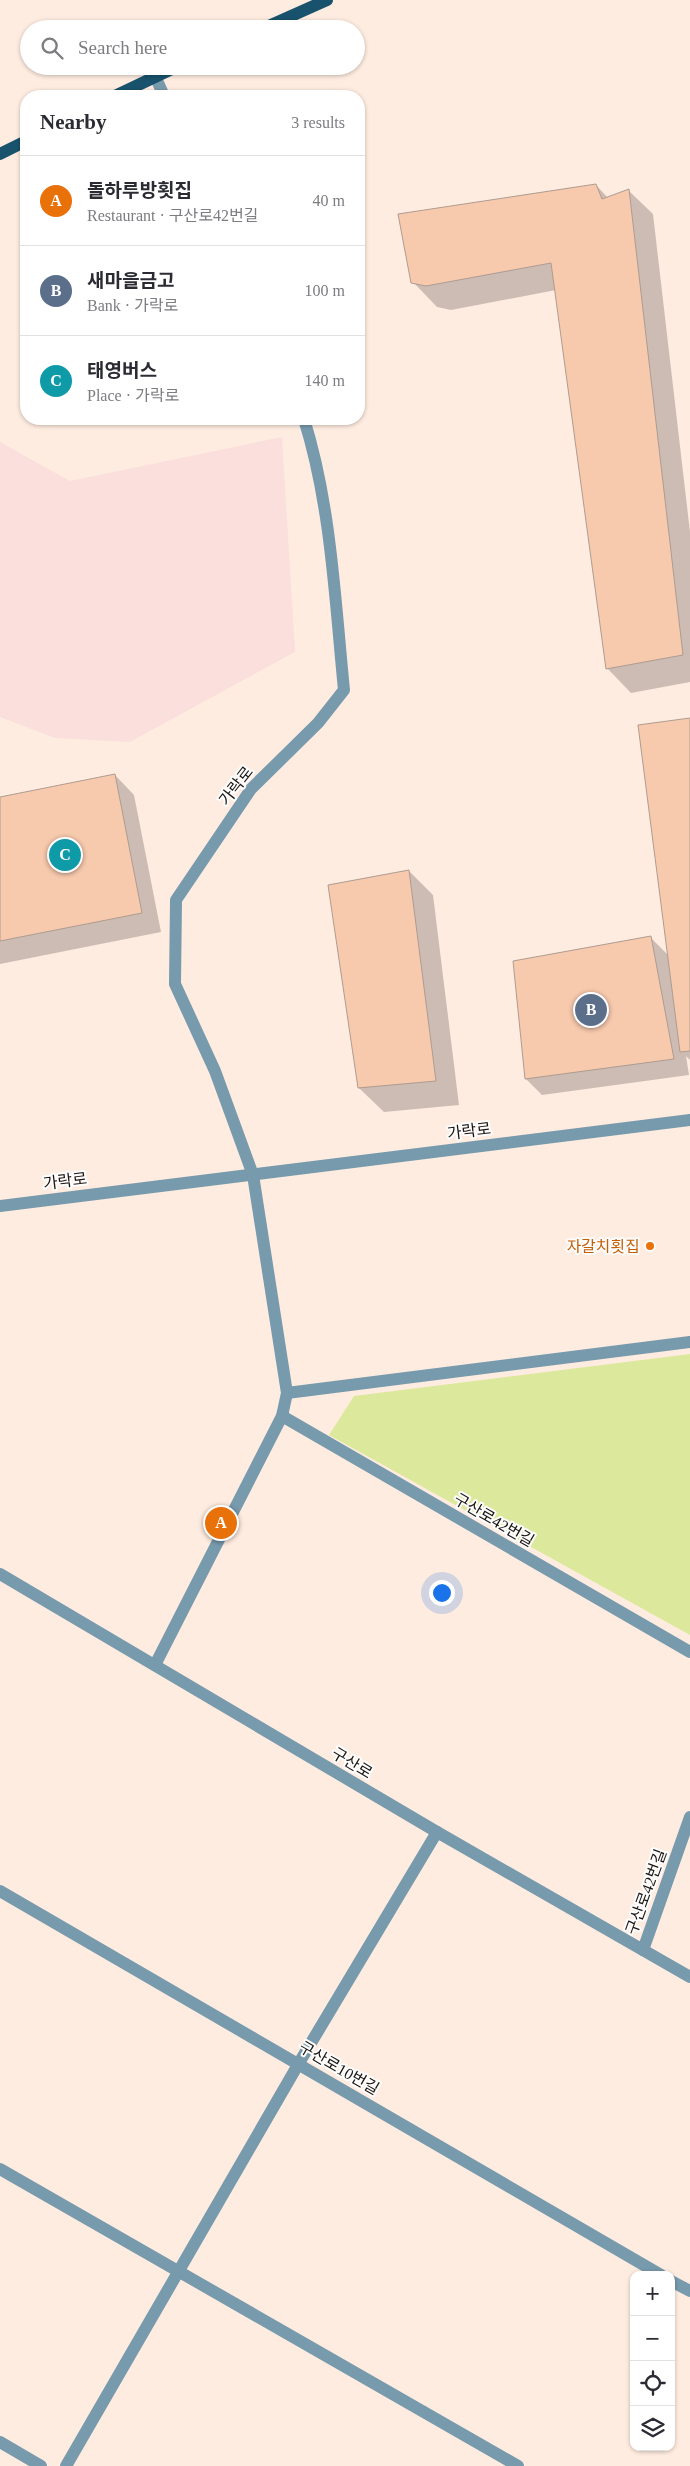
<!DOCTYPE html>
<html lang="en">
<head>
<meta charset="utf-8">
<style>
  :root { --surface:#fff; --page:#f7f7f7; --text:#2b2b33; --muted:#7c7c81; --line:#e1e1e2; --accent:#111827 }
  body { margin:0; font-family:"Times New Roman","Noto Sans KR",serif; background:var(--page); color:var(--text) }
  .controls { position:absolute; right:15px; bottom:15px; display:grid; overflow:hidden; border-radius:10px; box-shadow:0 1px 4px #0004 }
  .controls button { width:45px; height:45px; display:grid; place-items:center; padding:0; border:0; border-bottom:1px solid var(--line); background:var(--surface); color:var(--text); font:25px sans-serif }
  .you { position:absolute; left:441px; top:1592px; width:18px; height:18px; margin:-12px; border:4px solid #fff; border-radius:50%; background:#1a73e8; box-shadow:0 0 0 8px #1a73e833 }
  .badge { display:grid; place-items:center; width:32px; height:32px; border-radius:50%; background:var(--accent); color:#fff; font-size:16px; font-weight:700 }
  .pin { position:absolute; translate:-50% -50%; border:2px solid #fff; box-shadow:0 1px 5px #0006 }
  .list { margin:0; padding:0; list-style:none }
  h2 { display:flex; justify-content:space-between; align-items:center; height:65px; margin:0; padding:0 20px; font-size:21px }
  h2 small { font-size:16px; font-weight:400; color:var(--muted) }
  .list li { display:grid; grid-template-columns:32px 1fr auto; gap:15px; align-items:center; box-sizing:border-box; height:90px; padding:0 20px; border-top:1px solid var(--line) }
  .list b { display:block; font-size:19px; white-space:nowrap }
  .list p { margin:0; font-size:16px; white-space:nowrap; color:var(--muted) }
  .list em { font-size:16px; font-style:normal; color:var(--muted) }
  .icon { flex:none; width:28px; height:28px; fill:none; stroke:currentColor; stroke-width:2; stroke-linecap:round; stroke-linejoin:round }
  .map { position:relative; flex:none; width:690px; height:2466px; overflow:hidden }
  .search { position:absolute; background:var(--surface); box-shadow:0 1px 4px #0004; left:20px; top:20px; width:345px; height:55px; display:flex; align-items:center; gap:12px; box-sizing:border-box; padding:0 18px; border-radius:28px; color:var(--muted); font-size:19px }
  .panel { position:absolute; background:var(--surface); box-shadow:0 1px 4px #0004; left:20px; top:90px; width:345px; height:335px; border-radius:20px }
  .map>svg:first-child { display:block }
  .industrial { fill:#fadfdc }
  .green { fill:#dce99d }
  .shadow { fill:#0003 }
  .building { fill:#f7c9ad; stroke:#ae9c91 }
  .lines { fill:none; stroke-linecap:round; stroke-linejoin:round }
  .minor { stroke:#779aad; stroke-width:12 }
  .major { stroke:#18526c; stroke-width:12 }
  .food-dot { fill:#e8710a; stroke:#fdfdfd; stroke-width:2 }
  .labels { text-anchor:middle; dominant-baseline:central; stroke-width:4; stroke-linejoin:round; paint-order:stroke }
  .street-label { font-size:16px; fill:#1a1410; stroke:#fdfdfd }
  .food-label { font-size:16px; fill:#c56008; stroke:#fdfdfd; text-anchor:end }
</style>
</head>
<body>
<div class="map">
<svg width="690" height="2466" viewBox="0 0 690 2466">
  <rect width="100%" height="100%" fill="#ffece0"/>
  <polygon class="industrial" points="282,437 295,652 130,742 55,738 0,717 0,442 70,481"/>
  <polygon class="green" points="690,1354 690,1635 329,1435 354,1396"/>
  <g class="shadow">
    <polygon points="596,185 608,198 628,190 653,214 690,532 690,682 631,693 607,668 556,290 451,310 437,307 413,282"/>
    <polygon points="690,720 690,1060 686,1056 689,1075 542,1095 526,1079 650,937 669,956"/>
    <polygon points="115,775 134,795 161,932 0,964 0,798"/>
    <polygon points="409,871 433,895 459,1105 384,1112 359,1088"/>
  </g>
  <g class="building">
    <polygon points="596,184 602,199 629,189 683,655 606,669 551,263 426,286 411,283 398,214"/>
    <polygon points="690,718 690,1051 680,1052 638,725"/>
    <polygon points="115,774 142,913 0,941 0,797"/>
    <polygon points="409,870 436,1081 358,1088 328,885"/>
    <polygon points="651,936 674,1059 525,1079 513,961"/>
  </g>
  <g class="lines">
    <g class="minor">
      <polyline points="155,76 164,96"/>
      <polyline points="0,1206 690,1120"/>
      <polyline points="287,1393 690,1342"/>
      <polyline points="282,1416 690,1652"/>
      <polyline points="0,1574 437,1832 690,1977"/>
      <path d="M155 1665 282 1416 287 1393 253 1175 215 1071 175 984 176 900 251 789 318 723 344 690C335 600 331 505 304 419"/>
      <polyline points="0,1891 661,2275"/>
      <polyline points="643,1950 690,1817"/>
      <polyline points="0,2169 518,2466"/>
      <polyline points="671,2281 690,2291"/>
      <polyline points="0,2442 41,2466"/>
      <polyline points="66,2466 299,2063 437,1832"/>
    </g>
    <g class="major">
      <polyline points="262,29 327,0"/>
      <polyline points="115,96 178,66"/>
      <polyline points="0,154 26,141"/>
    </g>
  </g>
  <circle class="food-dot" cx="650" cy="1246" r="5"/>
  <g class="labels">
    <g class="street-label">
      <text transform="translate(236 786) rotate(-52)">가락로</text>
      <text transform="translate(469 1131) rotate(-7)">가락로</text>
      <text transform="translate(65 1181) rotate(-7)">가락로</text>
      <text transform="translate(494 1520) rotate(30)">구산로42번길</text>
      <text transform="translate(352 1763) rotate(31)">구산로</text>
      <text transform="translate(646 1892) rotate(-70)">구산로42번길</text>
      <text transform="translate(339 2068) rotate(30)">구산로10번길</text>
    </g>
    <g class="food-label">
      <text x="640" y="1246">자갈치횟집</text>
    </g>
  </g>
</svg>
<div class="controls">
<button>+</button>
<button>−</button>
<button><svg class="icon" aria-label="locate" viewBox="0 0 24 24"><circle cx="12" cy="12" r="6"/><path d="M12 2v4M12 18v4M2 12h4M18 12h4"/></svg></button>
<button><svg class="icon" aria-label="layers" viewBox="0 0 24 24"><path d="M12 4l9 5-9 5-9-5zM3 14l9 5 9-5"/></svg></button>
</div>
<div class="you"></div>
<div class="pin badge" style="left:221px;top:1523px;background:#e8710a">A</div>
<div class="pin badge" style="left:591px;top:1010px;background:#5c6f8a">B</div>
<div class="pin badge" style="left:65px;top:855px;background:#0f9aa8">C</div>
<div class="search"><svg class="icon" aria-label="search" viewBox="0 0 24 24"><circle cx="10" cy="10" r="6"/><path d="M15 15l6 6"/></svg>Search here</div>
<section class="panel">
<h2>Nearby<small>3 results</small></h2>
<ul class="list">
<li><span class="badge" style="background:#e8710a">A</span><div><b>돌하루방횟집</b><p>Restaurant · 구산로42번길</p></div><em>40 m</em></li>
<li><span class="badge" style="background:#5c6f8a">B</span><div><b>새마을금고</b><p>Bank · 가락로</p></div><em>100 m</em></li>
<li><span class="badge" style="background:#0f9aa8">C</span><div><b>태영버스</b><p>Place · 가락로</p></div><em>140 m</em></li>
</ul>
</section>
</div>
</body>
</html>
